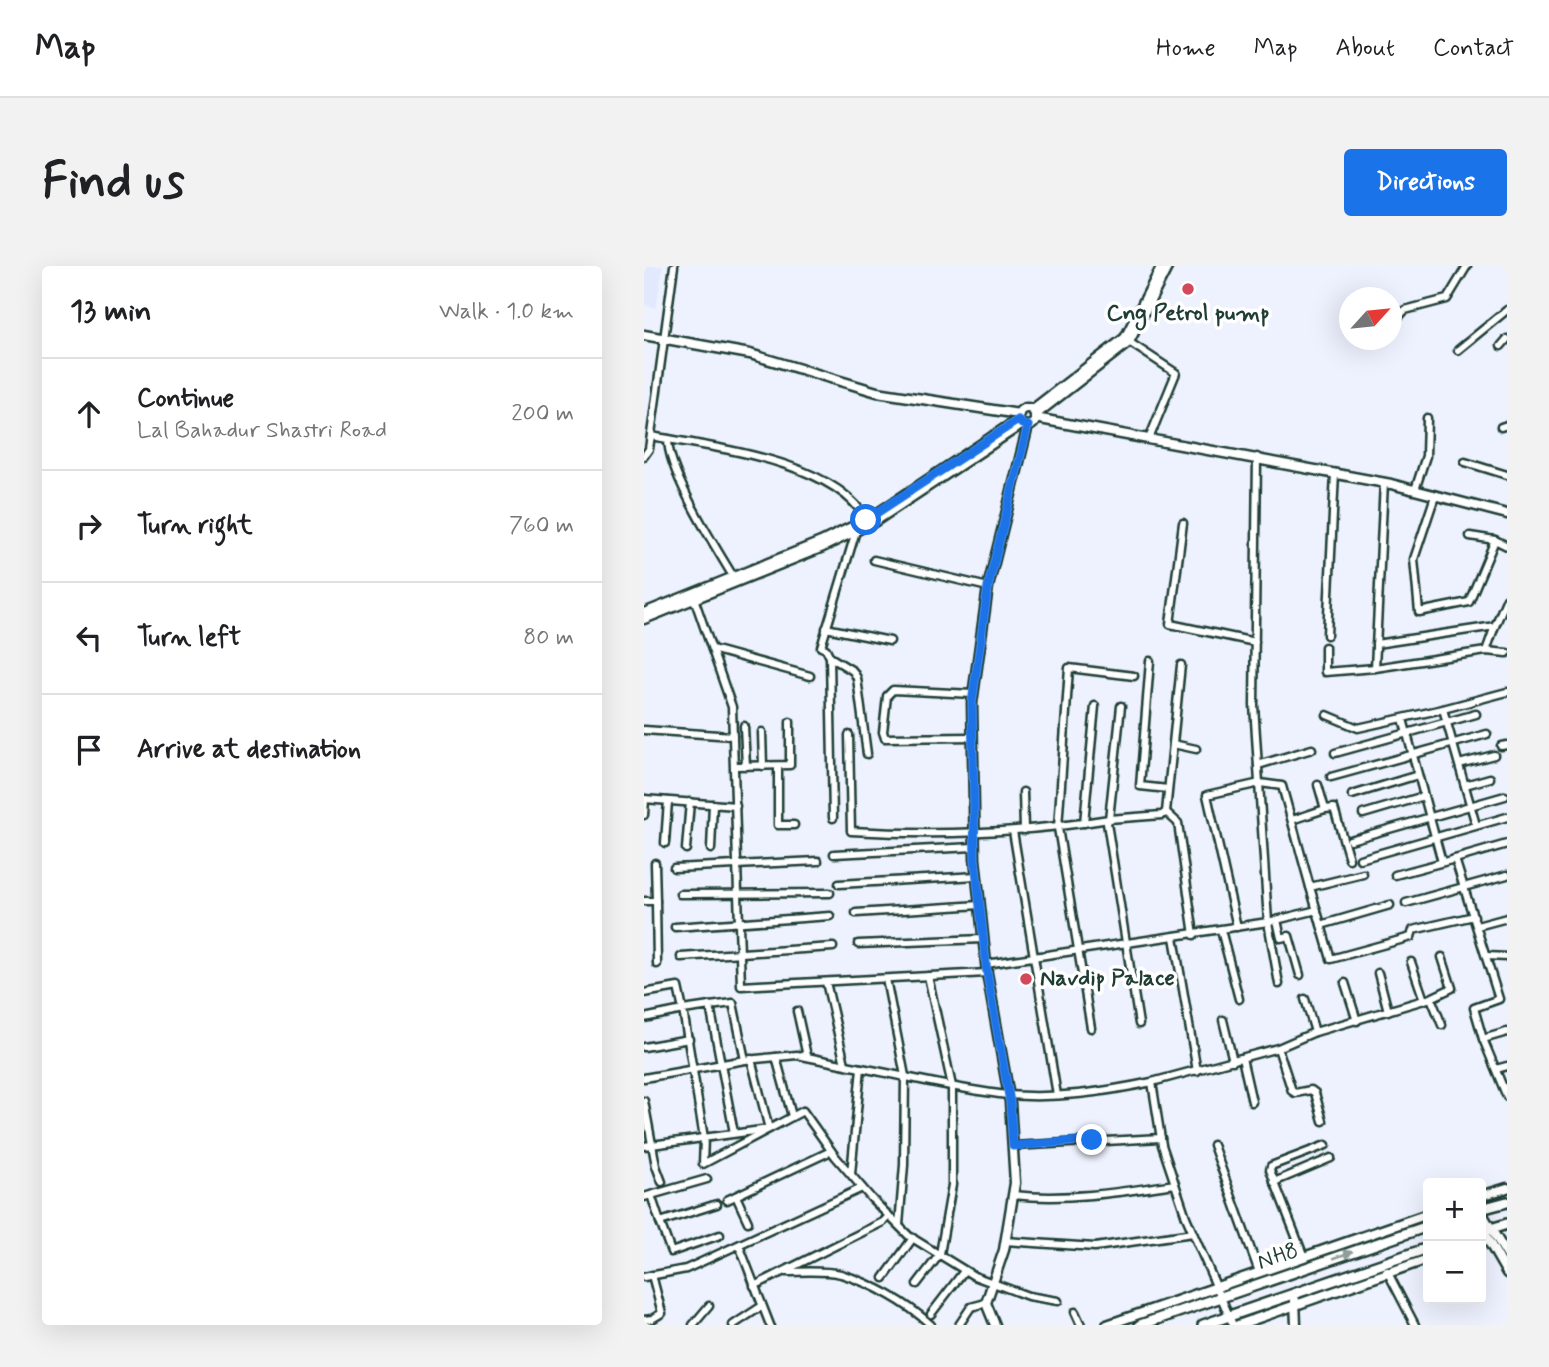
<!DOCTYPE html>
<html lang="en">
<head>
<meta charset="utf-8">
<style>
  :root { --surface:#fff; --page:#f2f2f2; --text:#202124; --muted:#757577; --line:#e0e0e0; --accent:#1a73e8 }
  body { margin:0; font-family:Mynerve,sans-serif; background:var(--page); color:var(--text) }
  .controls { position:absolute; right:21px; bottom:21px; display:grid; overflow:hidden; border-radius:7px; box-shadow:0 7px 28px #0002 }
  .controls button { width:63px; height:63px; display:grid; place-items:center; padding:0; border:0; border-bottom:2px solid var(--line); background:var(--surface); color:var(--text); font:35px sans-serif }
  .compass { position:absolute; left:695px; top:21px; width:63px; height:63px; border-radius:50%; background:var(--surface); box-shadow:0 7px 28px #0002; rotate:63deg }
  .stop { position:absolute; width:21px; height:21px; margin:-16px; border:5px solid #1a73e8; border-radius:50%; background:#fff }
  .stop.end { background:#1a73e8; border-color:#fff; box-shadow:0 2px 7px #0008 }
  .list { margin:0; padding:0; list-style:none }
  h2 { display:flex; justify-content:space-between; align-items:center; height:91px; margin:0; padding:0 28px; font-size:30px }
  h2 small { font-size:23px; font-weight:400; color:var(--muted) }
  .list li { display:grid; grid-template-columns:46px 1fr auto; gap:21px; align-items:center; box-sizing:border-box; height:112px; padding:0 28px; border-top:2px solid var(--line) }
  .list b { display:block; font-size:26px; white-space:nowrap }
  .list p { margin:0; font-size:23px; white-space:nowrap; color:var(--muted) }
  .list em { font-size:23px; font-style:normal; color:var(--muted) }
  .icon { flex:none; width:38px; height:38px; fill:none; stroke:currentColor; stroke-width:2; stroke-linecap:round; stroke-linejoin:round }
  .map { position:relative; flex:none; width:863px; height:1059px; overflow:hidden; border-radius:7px }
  header { display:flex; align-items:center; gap:42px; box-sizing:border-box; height:98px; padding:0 35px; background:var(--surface); border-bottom:2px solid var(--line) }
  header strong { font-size:33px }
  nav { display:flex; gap:38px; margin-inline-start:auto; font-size:24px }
  .intro { display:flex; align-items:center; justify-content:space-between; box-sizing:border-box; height:168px; padding:0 42px }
  h1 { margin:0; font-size:49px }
  .button { padding:18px 32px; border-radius:7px; background:var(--accent); color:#fff; font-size:24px; font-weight:700 }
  main { display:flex; gap:42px; padding:0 42px }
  aside { flex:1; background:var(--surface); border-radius:7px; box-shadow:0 7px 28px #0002 }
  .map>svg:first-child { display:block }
  .built { fill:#e2e9fd }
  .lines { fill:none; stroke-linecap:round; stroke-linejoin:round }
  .street-casing { stroke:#1f3d34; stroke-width:11 }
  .secondary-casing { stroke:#1f3d34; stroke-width:13 }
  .primary-casing { stroke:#1f3d34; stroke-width:14 }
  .street { stroke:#fff; stroke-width:6 }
  .secondary { stroke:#fff; stroke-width:8 }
  .primary { stroke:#fff; stroke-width:9 }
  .oneway { fill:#8f9e9a }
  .route { stroke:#1a73e8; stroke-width:9 }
  .poi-dot { fill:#d1495b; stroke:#fff; stroke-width:2.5 }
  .labels { text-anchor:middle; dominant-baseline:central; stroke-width:7; stroke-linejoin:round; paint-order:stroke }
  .poi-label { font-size:23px; font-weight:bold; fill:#1f3d34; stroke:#fff }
  .street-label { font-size:23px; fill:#1f3d34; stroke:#fff }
</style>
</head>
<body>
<header>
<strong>Map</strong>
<nav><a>Home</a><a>Map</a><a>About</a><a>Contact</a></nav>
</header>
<div class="intro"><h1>Find us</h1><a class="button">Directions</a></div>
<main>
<aside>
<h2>13 min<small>Walk · 1.0 km</small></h2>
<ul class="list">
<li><svg class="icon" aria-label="ahead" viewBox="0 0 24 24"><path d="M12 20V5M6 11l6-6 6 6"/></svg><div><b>Continue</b><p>Lal Bahadur Shastri Road</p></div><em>200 m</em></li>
<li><svg class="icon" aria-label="right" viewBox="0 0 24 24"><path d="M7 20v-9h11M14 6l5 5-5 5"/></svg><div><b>Turn right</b></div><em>760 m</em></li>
<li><svg class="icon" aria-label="left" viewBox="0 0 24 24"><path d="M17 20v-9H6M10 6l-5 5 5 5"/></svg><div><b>Turn left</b></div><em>80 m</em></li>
<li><svg class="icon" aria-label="arrive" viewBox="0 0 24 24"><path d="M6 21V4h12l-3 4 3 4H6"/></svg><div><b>Arrive at destination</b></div></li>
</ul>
</aside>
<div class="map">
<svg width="863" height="1059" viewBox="0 0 863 1059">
  <rect width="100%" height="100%" fill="#eef2fe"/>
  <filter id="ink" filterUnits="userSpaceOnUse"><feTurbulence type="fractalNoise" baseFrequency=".0143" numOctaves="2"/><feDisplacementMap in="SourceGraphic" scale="14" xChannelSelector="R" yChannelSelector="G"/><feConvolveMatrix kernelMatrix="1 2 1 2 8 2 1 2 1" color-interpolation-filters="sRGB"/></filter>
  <g filter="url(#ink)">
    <polygon class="built" points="0,0 19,0 12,42 0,39"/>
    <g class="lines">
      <g class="street-casing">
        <g id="street">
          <polyline points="748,58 761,44 803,33 823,0"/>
          <polyline points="485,76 532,107 505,173"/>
          <polyline points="857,80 863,73"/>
          <polyline points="814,84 863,44"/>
          <polyline points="857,161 863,159"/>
          <path d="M7 170C66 181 198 195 224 258"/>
          <path d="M24 173C24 207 71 280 90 312"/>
          <polyline points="0,190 5,183 30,0"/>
          <polyline points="613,191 610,439 624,656 673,644"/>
          <polyline points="821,196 863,209"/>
          <polyline points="771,224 782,190 783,152"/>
          <polyline points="791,230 770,293 775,346 825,336 851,274"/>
          <polyline points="539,257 526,358 611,376"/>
          <polyline points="826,270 851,274 863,280"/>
          <polyline points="230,294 344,321"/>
          <polyline points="51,335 88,441 97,720 343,707"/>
          <polyline points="182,362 246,375"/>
          <polyline points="683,369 691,207"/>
          <polyline points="732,378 851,360 863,332"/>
          <polyline points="681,381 681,406 731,402 842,385 863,387"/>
          <polyline points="68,383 166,410"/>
          <polyline points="842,385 851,360"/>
          <polyline points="186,391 209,405 213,412 223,488"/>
          <polyline points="506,395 496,520 524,523"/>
          <polyline points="731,402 740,216"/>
          <polyline points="683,449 714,462 799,443"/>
          <polyline points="759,453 798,596"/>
          <polyline points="100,460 102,500"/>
          <polyline points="0,464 89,470"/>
          <polyline points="118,466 119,500"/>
          <path d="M205 469 207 565C294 570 380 567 465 553L477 440"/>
          <polyline points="329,471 241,472 239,466 243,430 249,424 329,428"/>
          <polyline points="529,478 552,483"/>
          <polyline points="857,480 863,479"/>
          <polyline points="691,487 832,448"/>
          <polyline points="815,498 850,489"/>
          <polyline points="614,499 668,483"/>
          <polyline points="91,500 146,499 146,456"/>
          <polyline points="134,500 134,559 150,559"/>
          <polyline points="687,511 843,468"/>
          <polyline points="821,519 846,512"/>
          <polyline points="379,526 380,564"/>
          <polyline points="708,529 774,509"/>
          <polyline points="0,533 92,540"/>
          <polyline points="681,543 690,542 705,593"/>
          <polyline points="522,546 534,557 550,669"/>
          <polyline points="719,548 780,530"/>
          <polyline points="0,549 1,533"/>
          <polyline points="189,552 186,391 182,383 177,381 212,265"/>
          <polyline points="648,554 681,543 674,519"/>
          <polyline points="440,557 451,440"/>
          <polyline points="832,559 799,443 863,426"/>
          <polyline points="369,565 413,829"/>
          <polyline points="706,574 861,530"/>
          <polyline points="21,577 24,535"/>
          <polyline points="42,583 46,536"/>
          <polyline points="67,583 69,538"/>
          <polyline points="190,588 330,581"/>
          <polyline points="716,593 863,551"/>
          <polyline points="811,593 863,578"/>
          <polyline points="30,602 174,595"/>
          <polyline points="719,608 666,621 687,693 767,671 769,664 830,650"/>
          <polyline points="751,609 811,593 855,733 830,742 839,773 863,831"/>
          <polyline points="195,618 333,610"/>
          <polyline points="36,628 186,627"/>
          <polyline points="0,635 12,635 11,597"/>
          <polyline points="12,635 13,698"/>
          <polyline points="762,637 863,609"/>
          <polyline points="212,647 336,639"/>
          <polyline points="633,654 637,672 645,670 656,709"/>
          <polyline points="677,659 746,639"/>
          <polyline points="833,660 863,652"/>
          <polyline points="31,661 186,650"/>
          <polyline points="593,661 563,529 616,517 638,520 666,621"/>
          <polyline points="577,664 595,733"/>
          <polyline points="530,671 553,805"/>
          <polyline points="214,678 339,673"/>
          <polyline points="843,690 863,691"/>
          <polyline points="37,691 189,681"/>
          <polyline points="767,696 780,734"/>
          <polyline points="342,698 624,656 635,718"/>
          <polyline points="734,707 744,745"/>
          <polyline points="242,713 261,810 260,899 255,959"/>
          <polyline points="182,716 201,798"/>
          <polyline points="701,717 713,755"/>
          <polyline points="0,727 34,721 39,744 0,752"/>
          <polyline points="787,732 798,759"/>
          <polyline points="661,733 671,766"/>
          <polyline points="66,740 89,737 101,794"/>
          <polyline points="153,745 163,790"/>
          <polyline points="579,754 589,795"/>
          <polyline points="495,758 463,557 465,553 518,549 522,546 537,399"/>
          <polyline points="447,762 414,562 425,402 490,410"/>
          <polyline points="839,773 863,766"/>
          <polyline points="0,781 45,773"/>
          <polyline points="634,782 648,825 651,827 667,824 671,827 679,855"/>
          <polyline points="132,791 148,850"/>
          <polyline points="598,792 608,836"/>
          <polyline points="852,803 863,800"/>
          <polyline points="0,812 101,794 153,789 217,802"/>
          <polyline points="508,816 634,782 671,766 787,732 808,722 798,691"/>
          <polyline points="0,835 12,900 18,916"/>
          <polyline points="90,867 66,740 39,744 60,872 59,898 159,845 191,890 227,932 265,970 330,1010 384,1030 414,1035"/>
          <polyline points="569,879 615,1006"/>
          <polyline points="0,880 125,863 107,793"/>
          <polyline points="369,880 517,872"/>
          <path d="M207 908 217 802C266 811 315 824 364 829 413 833 460 826 508 816L518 879 542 951 589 1059"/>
          <polyline points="630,916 687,892"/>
          <polyline points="7,929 16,956 73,938"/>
          <path d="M369 929C423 935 478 926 531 918"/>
          <polyline points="92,930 104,956"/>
          <polyline points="0,931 63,913"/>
          <polyline points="83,934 187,885"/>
          <polyline points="16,956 27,986 76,969"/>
          <polyline points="361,975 451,981 549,967"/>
          <polyline points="95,979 126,1059"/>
          <polyline points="660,991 626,904 627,900 682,879"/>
          <polyline points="743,1005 771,1059"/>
          <path d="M142 1006C159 1006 179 1004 197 1008 229 1018 262 1036 287 1059"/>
          <polyline points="0,1011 42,1003 218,922"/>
          <polyline points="240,1012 269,972"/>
          <polyline points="273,1018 296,988 308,919 308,820 284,710"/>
          <polyline points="110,1020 239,956 245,950"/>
          <polyline points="431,1046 437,1059"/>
          <polyline points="287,1048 320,1005"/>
          <polyline points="0,1054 8,1053 18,1047 8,1009"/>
          <polyline points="49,1059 65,1040"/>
          <polyline points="89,1059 118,1040"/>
          <polyline points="315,1059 327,1041 342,1037"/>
        </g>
      </g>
      <g class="secondary-casing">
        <g id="secondary">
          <polyline points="0,69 106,88 233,126 375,148"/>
          <circle cx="383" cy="151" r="9"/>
          <polyline points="388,144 481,72 518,0"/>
          <polyline points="391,149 485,76 524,0"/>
          <polyline points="391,152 747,218 863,248"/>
          <polyline points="0,347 177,276 228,251 369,157"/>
          <polyline points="0,353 179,281 230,256 378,158"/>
          <polyline points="837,930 863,922"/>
          <polyline points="837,946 863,989"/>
          <polyline points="837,962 863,1007"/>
          <polyline points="651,1034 652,1059"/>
          <polyline points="351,1059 342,1037 360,984 371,917 366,836 343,707 331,593 328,437 344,321 384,160"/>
          <polyline points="463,1059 784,948"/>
          <polyline points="594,1059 784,993"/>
        </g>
      </g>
      <g class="primary-casing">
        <g id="primary">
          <polyline points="837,943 863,936"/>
          <polyline points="837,966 863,958"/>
          <polyline points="496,1059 784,960"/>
          <polyline points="559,1059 784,982"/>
        </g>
      </g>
      <use href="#street" class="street"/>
      <use href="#secondary" class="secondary"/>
      <use href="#primary" class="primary"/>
    </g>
    <defs><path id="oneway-solid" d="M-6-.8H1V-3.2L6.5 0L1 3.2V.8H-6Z" transform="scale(1.75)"/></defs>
    <use class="oneway" href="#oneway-solid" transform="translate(699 989) rotate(-19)"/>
  </g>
  <g class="lines" filter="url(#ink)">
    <polyline class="route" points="222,254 374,154 378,158 384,160 344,321 328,437 331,593 343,707 366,836 369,880 448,874"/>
  </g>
  <g class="poi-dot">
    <circle cx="544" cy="23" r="7"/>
    <circle cx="382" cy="713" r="7"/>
  </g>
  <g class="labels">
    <g class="poi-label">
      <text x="544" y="48">Cng Petrol pump</text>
      <text x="396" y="713" text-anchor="start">Navdip Palace</text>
    </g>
    <g class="street-label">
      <text transform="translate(634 991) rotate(-19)">NH8</text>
    </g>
  </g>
</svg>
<div class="controls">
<button>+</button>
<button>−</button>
</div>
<svg class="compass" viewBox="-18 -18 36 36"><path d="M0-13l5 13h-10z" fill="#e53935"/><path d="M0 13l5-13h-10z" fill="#757577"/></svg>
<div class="stop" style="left:222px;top:254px"></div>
<div class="stop end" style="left:448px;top:874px"></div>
</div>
</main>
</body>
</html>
